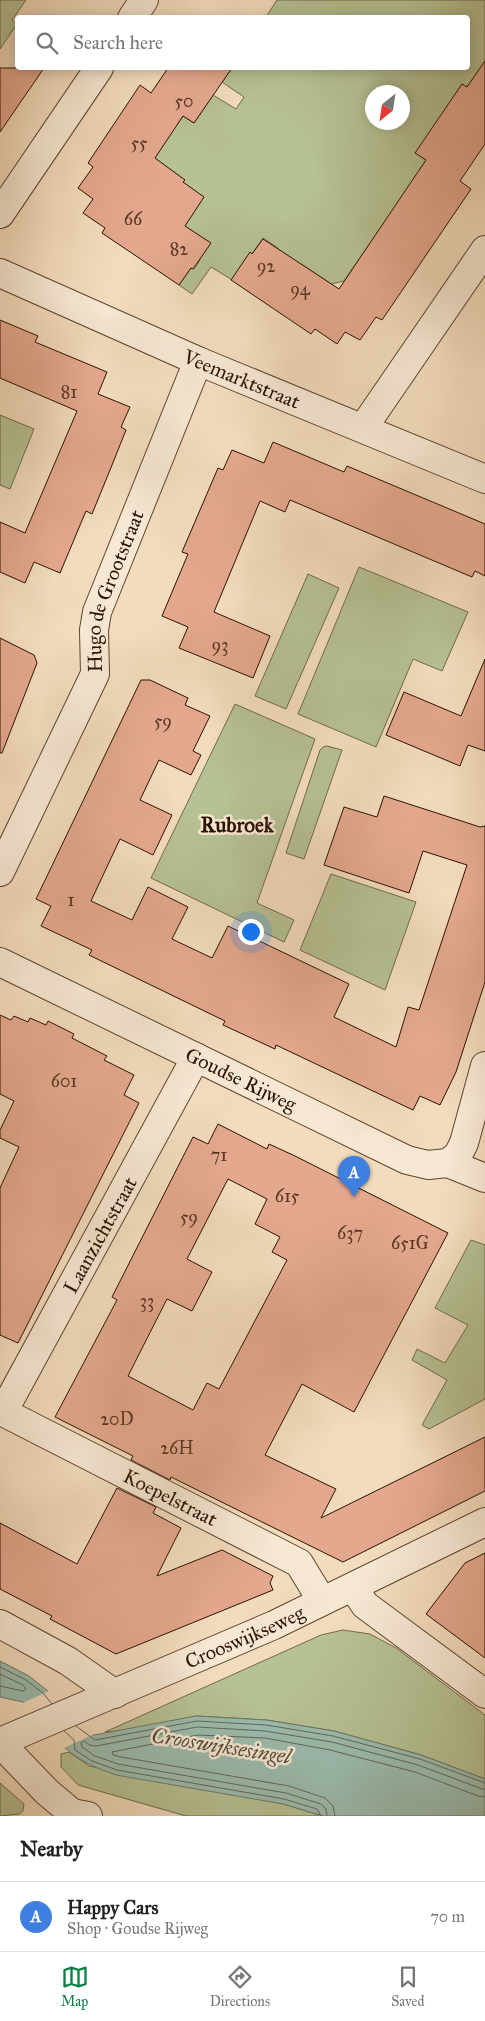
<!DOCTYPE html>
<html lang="en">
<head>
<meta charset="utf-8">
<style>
  :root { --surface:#fff; --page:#f6f6f6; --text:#222; --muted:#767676; --line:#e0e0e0; --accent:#0b8043 }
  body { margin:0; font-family:"IM FELL Great Primer",serif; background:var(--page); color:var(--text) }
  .compass { position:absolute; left:365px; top:85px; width:45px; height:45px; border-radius:50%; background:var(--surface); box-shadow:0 2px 12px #0003; rotate:210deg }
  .you { position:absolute; left:250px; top:931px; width:18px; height:18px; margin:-12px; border:4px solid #fff; border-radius:50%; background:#1a73e8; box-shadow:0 0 0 8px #1a73e833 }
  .badge { display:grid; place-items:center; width:32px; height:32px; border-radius:50%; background:var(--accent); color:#fff; font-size:16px; font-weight:700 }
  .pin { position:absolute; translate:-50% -41px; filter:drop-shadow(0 1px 2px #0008) }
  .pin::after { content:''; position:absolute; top:26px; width:18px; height:15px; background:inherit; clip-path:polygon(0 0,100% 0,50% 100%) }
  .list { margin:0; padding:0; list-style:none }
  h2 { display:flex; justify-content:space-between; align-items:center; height:65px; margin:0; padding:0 20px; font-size:21px }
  h2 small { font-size:16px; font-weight:400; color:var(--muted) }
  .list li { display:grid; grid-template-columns:32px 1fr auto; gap:15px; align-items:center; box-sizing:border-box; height:70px; padding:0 20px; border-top:1px solid var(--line) }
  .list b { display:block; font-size:19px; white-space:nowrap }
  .list p { margin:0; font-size:16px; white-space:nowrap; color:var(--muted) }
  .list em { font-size:16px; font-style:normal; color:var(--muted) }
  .icon { flex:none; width:28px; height:28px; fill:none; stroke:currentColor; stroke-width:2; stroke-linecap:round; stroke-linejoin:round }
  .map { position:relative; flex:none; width:485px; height:1816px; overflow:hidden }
  .search { position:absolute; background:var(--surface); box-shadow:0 2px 12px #0003; left:15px; right:15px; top:15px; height:55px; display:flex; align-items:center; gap:12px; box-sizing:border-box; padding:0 18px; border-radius:5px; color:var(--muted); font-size:19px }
  .sheet { height:135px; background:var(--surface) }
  nav { display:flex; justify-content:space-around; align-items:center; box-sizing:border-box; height:70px; border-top:1px solid var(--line); background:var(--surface); font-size:14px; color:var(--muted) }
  nav a { display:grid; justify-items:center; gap:2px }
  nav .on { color:var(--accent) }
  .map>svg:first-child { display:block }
  .green { fill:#b6c194; stroke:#70694a; fill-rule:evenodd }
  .water { fill:#9bbcaf; stroke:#6e7869 }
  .pier { fill:#f3dcbd }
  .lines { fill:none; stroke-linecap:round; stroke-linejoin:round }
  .shore { stroke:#636658; stroke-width:1 }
  .building { fill:#e4a88e; stroke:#2b1100; fill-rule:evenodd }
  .street-casing { stroke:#5d442f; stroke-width:30 }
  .street { stroke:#f7e8d4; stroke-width:28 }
  .labels { text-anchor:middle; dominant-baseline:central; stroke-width:5; stroke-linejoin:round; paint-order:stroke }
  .number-label { font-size:18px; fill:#593724 }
  .street-label { font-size:20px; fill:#2b1100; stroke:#f7e8d4 }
  .neighbourhood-label { font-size:21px; font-weight:bold; fill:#2b1100; stroke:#f7e8d4 }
  .water-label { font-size:21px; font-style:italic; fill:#524d3d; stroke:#f7e8d4 }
</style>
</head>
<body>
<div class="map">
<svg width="485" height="1816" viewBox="0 0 485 1816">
  <rect width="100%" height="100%" fill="#f3dcbd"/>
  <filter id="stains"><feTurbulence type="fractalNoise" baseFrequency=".004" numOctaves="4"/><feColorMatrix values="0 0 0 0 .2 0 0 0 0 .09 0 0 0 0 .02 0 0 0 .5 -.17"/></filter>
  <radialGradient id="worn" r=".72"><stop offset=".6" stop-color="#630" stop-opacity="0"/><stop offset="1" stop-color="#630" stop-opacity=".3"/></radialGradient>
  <g class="green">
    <polygon points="0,0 26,0 12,20 17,24 0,49"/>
    <path d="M277 0H485V61L467 87 462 84 416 153 426 160 419 170 424 174 399 201 344 281 331 284 303 265 274 253 278 248 263 238 252 254 250 253 234 281 211 267 192 294 179 285 191 268 194 269 200 260 191 237 138 183 156 156 171 123 176 126 183 116 194 123 205 107 208 92 236 109 244 97 222 82 232 68H468V18L266 17ZM372 92H402V122H372Z"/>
    <polygon points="0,415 34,429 10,489 0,485"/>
    <polygon points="359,567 468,612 442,671 413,659 376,747 298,714"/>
    <polygon points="308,574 339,588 286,709 255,696"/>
    <polygon points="235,704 315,739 257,903 294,920 284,942 151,878"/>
    <polygon points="327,746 342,750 304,859 286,853 320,750 323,747"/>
    <polygon points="331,874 416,902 385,990 300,950"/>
    <polygon points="471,1240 485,1245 485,1399 429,1429 422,1425 447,1380 412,1360 417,1349 445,1363 468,1325 435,1308"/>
    <polygon points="343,1630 370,1634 396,1648 485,1715 485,1779 421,1755 334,1731 267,1720 196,1716 129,1730 105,1732 321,1635"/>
    <polygon points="69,1752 89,1766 283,1804 323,1816 186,1816 78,1785 61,1767 61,1754"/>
    <polygon points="0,1783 24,1804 23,1811 19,1814 0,1816"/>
  </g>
  <path class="water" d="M0 1661 29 1676 49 1692 48 1693 94 1735 196 1716 266 1720 334 1731 421 1755 485 1779V1816H323L283 1804 116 1775C96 1768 79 1761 64 1747L70 1743 23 1702 0 1697Z"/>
  <polygon class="pier" points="51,1690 51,1693 95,1732 105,1729 62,1749 62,1746 66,1743 21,1704"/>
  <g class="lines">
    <g class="shore">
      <polyline points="0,1667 26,1680 43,1693 52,1704"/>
      <polyline points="0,1674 23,1685 26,1689 23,1691 0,1686"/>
      <polyline points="76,1726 95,1740 197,1721 266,1725 333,1736 420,1759 485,1783"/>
      <polyline points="64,1731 74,1740 75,1750 92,1761 117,1770 284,1799 317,1809 321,1816"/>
      <polyline points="327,1816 326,1809 321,1804 286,1793 118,1764 95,1756 82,1747 81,1743 84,1741 90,1745 96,1746 197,1727 265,1731 332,1742 418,1765 485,1790"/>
      <polyline points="335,1816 333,1806 325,1798 289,1786 121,1757 113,1755 112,1752 198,1735 265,1738 330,1750 415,1772 478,1796 485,1797"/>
    </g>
  </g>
  <g class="building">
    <polygon points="485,61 485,144 460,181 471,189 382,320 376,317 360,340 345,332 337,344 315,329 311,334 231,280 250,252 252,254 263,239 339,289 426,160 415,153 462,84 467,87"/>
    <polygon points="0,68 44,68 0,132"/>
    <polygon points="168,68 232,68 194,123 183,116 155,158 185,180 183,182 204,197 185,226 211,243 193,269 191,268 179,285 102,233 105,228 83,213 93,199 78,188 93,167 88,163 140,85 151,93"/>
    <polygon points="0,320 38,336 35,342 107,372 98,394 130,407 121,427 126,430 110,470 92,514 86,511 60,573 34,562 25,583 0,572 0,522 25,533 77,411 0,378"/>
    <polygon points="273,442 344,472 347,466 485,524 485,576 475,571 472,577 290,500 285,512 260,501 214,612 270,636 253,678 179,648 188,627 162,616 188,554 182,552 218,468 223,470 232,450 264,463"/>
    <polygon points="0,638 34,655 37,663 2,753 0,753"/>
    <polygon points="485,659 485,751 468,745 460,766 386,735 404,692 461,716"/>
    <polygon points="141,680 150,680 188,698 185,705 210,716 193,751 201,755 191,775 159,760 140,800 172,815 153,855 120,839 91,901 132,920 148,887 188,907 172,939 212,958 228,926 349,984 334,1017 396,1047 408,1007 419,1010 467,865 423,851 409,893 324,865 344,807 377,817 384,796 480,827 485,826 485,982 456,1072 440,1105 420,1096 413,1110 276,1045 275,1049 223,1025 225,1021 89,955 92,950 41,926 51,906 36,899"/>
    <polygon points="0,1015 11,1020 14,1016 28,1022 30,1018 46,1025 48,1021 74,1034 72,1038 107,1056 104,1060 134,1075 124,1095 139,1103 18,1343 0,1335 0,1188 19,1147 0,1138 0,1130 14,1101 0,1094"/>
    <path d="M218 1124 267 1149 269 1144 295 1156 448 1233 354 1412 302 1384 265 1455 336 1489 321 1518 485 1437V1491L343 1562 171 1477 170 1480 131 1460 133 1456 55 1417 117 1300 112 1297 193 1137 208 1144ZM228 1179 267 1199 255 1224 280 1237 272 1252 287 1260 219 1389 207 1383 193 1410 128 1376 167 1299 192 1311 212 1272 187 1259Z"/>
    <polygon points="117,1488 156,1507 153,1513 181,1528 157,1576 222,1550 273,1576 270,1583 273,1590 116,1654 50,1619 52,1616 0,1589 0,1523 77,1564"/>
    <polygon points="485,1553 485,1658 426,1614 465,1563"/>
  </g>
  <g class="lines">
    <g class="street-casing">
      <g id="street">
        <polyline points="132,18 144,0"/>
        <polyline points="0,214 99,68"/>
        <path id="s1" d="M0 273 198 361 485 479"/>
        <polyline points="363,428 485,250"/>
        <path id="s2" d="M0 872 95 674 94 630 97 612 198 361"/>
        <path id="s3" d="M0 962 407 1160 428 1165 448 1163 485 1178"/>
        <path id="s4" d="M196 1057 3 1412 299 1563 322 1601"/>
        <polyline points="448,1163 458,1155 464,1143 485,1066"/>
        <polyline points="353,1587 365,1605 485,1694"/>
        <polyline points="0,1624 68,1661 115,1694"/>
        <path id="s5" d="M0 1742 274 1625 485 1522"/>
        <polyline points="0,1743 47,1792 72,1813 88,1816"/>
      </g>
    </g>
    <use href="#street" class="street"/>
  </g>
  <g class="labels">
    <g class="number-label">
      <text x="184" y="101">50</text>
      <text x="139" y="143">55</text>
      <text x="133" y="219">66</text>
      <text x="179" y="249">82</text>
      <text x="266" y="266">92</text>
      <text x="300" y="289">94</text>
      <text x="69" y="392">81</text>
      <text x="220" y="645">93</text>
      <text x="163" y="721">59</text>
      <text x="71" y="900">1</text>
      <text x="64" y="1081">601</text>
      <text x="219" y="1155">71</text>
      <text x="287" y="1196">615</text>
      <text x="189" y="1217">59</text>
      <text x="350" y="1233">637</text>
      <text x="410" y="1243">651G</text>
      <text x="147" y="1301">33</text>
      <text x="117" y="1419">20D</text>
      <text x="177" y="1448">26H</text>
    </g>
    <g class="street-label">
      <text stroke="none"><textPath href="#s1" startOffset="264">Veemarktstraat</textPath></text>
      <text stroke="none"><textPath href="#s2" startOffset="306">Hugo de Grootstraat</textPath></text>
      <text stroke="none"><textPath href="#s3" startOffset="268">Goudse Rijweg</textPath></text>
      <text transform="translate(100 1235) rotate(-61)">Laanzichtstraat</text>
      <text stroke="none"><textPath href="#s4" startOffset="592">Koepelstraat</textPath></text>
      <text stroke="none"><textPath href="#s5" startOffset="266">Crooswijkseweg</textPath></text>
    </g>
    <g class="neighbourhood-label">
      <text x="237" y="825">Rubroek</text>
    </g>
    <g class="water-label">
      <text transform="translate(221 1746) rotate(9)">Crooswijksesingel</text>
    </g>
  </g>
  <rect width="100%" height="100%" filter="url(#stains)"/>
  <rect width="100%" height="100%" fill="url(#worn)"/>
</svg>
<svg class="compass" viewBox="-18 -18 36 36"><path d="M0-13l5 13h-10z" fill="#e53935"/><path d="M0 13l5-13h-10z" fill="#767676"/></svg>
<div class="you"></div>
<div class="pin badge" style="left:354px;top:1197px;background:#3f7fe0">A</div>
<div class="search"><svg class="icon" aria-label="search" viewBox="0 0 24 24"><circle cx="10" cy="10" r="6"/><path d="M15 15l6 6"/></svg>Search here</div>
</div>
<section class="sheet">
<h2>Nearby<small></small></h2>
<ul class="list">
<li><span class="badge" style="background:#3f7fe0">A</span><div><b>Happy Cars</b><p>Shop · Goudse Rijweg</p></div><em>70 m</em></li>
</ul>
</section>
<nav>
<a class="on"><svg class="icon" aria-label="map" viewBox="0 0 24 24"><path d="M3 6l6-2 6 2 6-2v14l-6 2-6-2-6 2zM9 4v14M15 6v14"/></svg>Map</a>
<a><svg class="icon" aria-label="directions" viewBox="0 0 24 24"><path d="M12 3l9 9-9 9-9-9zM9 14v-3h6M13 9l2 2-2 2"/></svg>Directions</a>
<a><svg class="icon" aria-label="saved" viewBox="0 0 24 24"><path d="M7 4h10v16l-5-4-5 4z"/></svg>Saved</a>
</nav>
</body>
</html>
